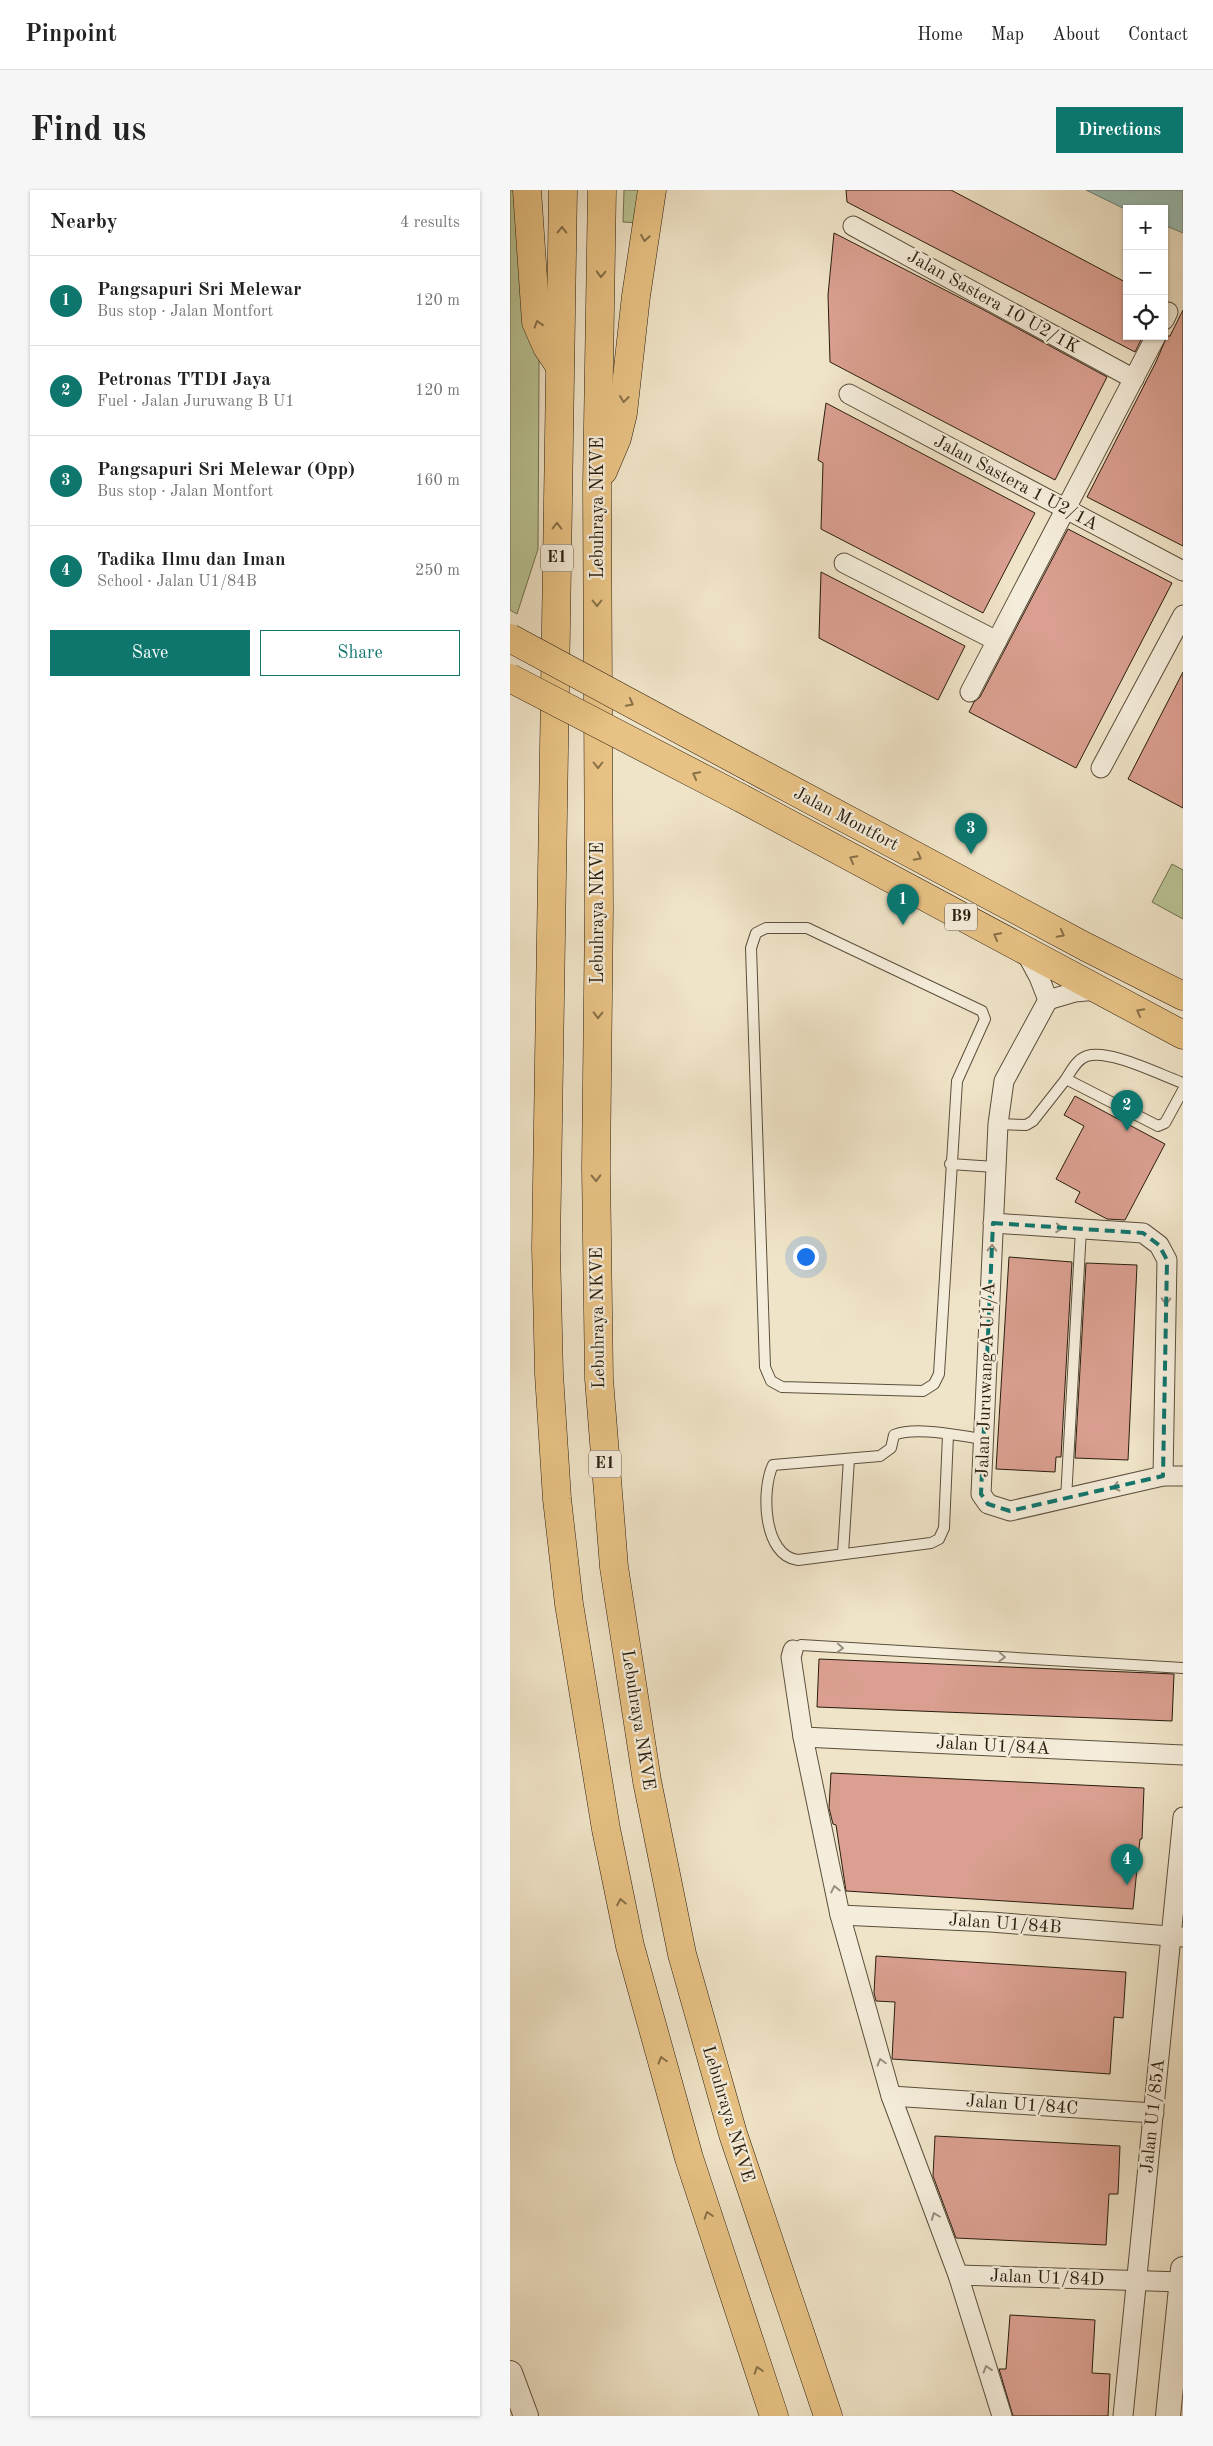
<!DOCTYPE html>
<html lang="en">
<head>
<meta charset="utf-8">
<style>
  :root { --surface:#fff; --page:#f6f6f6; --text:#222; --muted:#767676; --line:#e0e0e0; --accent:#0f766e }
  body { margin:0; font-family:"Old Standard TT",serif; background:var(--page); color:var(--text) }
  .controls { position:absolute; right:15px; top:15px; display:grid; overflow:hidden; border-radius:0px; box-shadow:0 1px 4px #0004 }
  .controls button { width:45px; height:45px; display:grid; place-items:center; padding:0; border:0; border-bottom:1px solid var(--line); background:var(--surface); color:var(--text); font:25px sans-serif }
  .you { position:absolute; left:295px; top:1066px; width:18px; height:18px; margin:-12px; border:4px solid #fff; border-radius:50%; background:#1a73e8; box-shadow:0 0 0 8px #1a73e833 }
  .badge { display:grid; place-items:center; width:32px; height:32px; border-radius:50%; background:var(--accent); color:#fff; font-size:16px; font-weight:700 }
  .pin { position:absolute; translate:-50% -41px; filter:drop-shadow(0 1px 2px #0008) }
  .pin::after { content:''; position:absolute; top:26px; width:18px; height:15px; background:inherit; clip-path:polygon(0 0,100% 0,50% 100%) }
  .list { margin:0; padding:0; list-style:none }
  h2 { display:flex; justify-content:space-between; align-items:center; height:65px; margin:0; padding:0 20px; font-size:21px }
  h2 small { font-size:16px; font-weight:400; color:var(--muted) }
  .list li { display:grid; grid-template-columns:32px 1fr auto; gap:15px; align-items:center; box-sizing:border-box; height:90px; padding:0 20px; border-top:1px solid var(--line) }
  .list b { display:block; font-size:19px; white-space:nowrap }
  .list p { margin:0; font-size:16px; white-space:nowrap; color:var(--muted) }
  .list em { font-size:16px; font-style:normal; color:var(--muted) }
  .actions { display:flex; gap:10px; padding:15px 20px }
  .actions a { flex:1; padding:11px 0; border:1px solid var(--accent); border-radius:0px; text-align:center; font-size:18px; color:var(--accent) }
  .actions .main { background:var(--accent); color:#fff }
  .icon { flex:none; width:28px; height:28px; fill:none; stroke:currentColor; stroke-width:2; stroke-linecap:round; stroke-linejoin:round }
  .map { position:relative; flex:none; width:673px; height:2226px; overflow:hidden; border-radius:0px }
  header { display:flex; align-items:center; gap:30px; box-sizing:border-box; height:70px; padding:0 25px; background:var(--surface); border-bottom:1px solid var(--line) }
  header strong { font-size:24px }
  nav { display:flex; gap:28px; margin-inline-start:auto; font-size:18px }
  .intro { display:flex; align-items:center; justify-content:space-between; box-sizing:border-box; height:120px; padding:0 30px }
  h1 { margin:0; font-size:35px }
  .button { padding:12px 22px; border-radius:0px; background:var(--accent); color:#fff; font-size:18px; font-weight:700 }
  main { display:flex; gap:30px; padding:0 30px }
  aside { flex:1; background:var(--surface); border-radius:0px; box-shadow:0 1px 4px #0004 }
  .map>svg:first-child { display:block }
  .green { fill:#bac495; stroke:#727051 }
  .water { fill:#9abfb4; stroke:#6d7e71 }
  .building { fill:#da9f90; stroke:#291d0d }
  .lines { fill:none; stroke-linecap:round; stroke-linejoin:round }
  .service-casing { stroke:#5b4f3c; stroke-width:12 }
  .minor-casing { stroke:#5b4f3c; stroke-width:21 }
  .tertiary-casing { stroke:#5b4f3c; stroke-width:26 }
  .primary-casing { stroke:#291d0d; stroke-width:29 }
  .motorway-casing { stroke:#291d0d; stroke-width:29 }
  .service { stroke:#f5eddb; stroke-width:10 }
  .minor { stroke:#f5eddb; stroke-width:19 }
  .tertiary { stroke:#f5eddb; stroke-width:24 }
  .primary { stroke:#e8c284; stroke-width:28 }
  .motorway { stroke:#e8c284; stroke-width:28 }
  .primary-bridge-casing { stroke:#291d0d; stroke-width:29; stroke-linecap:butt }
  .primary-bridge { stroke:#e8c284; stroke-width:28 }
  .oneway { stroke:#887048 }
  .oneway2 { stroke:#998f7e }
  .marked { fill:none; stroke:#0f766e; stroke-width:4; stroke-dasharray:10 6; stroke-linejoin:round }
  .labels { text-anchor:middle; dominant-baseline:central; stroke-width:4.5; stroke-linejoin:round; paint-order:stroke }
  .shield { fill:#f5eddb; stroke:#665b4b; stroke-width:1 }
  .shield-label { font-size:16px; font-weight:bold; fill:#291d0d }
  .street-label { font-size:18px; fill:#291d0d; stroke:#f5eddb }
</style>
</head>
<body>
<header>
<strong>Pinpoint</strong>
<nav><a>Home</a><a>Map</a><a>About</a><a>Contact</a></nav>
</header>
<div class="intro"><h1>Find us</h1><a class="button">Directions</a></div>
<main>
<aside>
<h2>Nearby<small>4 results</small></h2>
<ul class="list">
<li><span class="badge">1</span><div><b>Pangsapuri Sri Melewar</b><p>Bus stop · Jalan Montfort</p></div><em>120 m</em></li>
<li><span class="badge">2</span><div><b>Petronas TTDI Jaya</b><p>Fuel · Jalan Juruwang B U1</p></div><em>120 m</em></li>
<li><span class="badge">3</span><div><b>Pangsapuri Sri Melewar (Opp)</b><p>Bus stop · Jalan Montfort</p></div><em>160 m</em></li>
<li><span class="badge">4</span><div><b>Tadika Ilmu dan Iman</b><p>School · Jalan U1/84B</p></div><em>250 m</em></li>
</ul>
<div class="actions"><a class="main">Save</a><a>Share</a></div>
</aside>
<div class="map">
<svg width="673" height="2226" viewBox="0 0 673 2226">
  <rect width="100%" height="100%" fill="#f0e4c8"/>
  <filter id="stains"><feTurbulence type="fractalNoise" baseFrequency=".004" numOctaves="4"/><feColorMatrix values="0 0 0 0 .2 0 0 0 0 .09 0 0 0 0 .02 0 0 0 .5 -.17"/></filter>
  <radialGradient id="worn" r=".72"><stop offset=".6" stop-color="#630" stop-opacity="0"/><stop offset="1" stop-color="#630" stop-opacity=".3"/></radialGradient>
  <g class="green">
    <polygon points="0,0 30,0 28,359 7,424 0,420"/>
    <polygon points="114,0 138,0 131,33 113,32"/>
    <polygon points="662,674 673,680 673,729 642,712"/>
  </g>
  <polygon class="water" points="576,0 673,0 673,43 654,35 654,19 617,20"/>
  <g class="building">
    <polygon points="336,0 441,0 617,93 617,146 633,146 625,162 337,12"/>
    <polygon points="324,43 472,119 597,187 545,290 320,172 318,105"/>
    <polygon points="673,120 673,356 577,307 646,172 657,146 660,146"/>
    <polygon points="316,213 525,323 473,423 311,339 313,273 308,270"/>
    <polygon points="558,339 662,393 566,578 459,522 464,512 470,507"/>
    <polygon points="311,382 455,456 428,510 309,448"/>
    <polygon points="673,482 673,618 618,589"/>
    <polygon points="565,906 655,954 615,1030 597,1029 565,1012 570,1002 546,989 574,936 554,925"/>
    <polygon points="499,1067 562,1072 551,1267 546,1267 545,1282 486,1279"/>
    <polygon points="576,1073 627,1075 618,1270 565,1268"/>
    <polygon points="309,1469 664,1484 662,1531 307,1517"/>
    <polygon points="321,1583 634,1598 632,1649 630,1649 623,1719 336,1701 326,1635 323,1634 319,1618"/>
    <polygon points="366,1766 616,1782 613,1828 604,1827 600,1884 382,1869 385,1812 366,1811 364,1803"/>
    <polygon points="425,1946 610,1956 608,2004 599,2004 596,2055 446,2048 423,1986"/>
    <polygon points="500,2125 585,2130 582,2183 600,2184 598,2226 503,2226 489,2179 496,2179"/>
  </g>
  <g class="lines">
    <g class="service-casing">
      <g id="service">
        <polygon points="256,738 297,738 472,821 475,829 447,891 429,1184 424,1194 413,1201 272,1197 261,1191 255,1177 241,758 246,743"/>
        <path d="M556 889C561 881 567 869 577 866 600 859 650 885 673 893"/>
        <polyline points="488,934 516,935 523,931 556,889 648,936 655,933 673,900"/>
        <polyline points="440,974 485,977"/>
        <path d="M438 1245 434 1338 429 1349 421 1353 288 1370C253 1366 251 1300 263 1275L370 1266 381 1258 384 1245C407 1236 449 1246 474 1249"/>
        <polyline points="556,1309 571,1039"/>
        <polyline points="333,1363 339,1269"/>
        <polyline points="283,1460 291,1455 673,1478"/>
      </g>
    </g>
    <g class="minor-casing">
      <g id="minor">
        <polyline points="343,36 624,189"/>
        <polyline points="654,130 658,122"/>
        <polyline points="339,204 673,381"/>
        <polyline points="334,373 487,451"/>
        <polyline points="460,502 646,146"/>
        <polyline points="591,578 673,425"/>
        <polyline points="515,761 529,787 538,810"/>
        <polyline points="538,810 494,891 488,934 471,1304 478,1314 500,1321 653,1286 673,1286"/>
        <polyline points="538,810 565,802 587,800"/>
        <polyline points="483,1033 633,1043 649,1055 657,1070 653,1286"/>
        <polyline points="283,1460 281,1467 293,1547 330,1725 381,1906 448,2085 492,2226"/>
        <polyline points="293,1547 673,1565"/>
        <polyline points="330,1725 481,1732 673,1747"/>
        <polyline points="381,1906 644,1923"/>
        <polyline points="448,2085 672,2092"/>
        <polyline points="613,2226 673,1627"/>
      </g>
    </g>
    <g class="tertiary-casing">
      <g id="tertiary">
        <polyline points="0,2183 16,2226"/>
        <polyline points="658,2226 673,2079"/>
      </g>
    </g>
    <g class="primary-casing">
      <g id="primary">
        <polyline points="241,578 576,757 673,806"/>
        <polyline points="229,607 673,845"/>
      </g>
    </g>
    <g class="motorway-casing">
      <g id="motorway">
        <polyline points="17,0 26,132 37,157 49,175"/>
        <polyline points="53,0 36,1058 39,1184 47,1309 59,1414 96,1639 120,1756 179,1968 264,2226"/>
        <polyline points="92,0 87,294 89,719 86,978 89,1189 104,1377 137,1591 172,1764 223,1944 318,2226"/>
        <polyline points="93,281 107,248 113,223 126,106 142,0"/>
      </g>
    </g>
    <use href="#service" class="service"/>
    <use href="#minor" class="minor"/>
    <use href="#tertiary" class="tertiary"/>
    <use href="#primary" class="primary"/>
    <use href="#motorway" class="motorway"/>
    <g class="primary-bridge-casing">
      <g id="primary-bridge">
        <polyline points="0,448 241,578"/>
        <polyline points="0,488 229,607"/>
      </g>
    </g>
    <use href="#primary-bridge" class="primary-bridge"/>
  </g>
  <defs><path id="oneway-chevron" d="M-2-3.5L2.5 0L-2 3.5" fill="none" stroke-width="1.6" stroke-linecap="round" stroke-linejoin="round" transform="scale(1.25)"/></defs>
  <g class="oneway">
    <use href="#oneway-chevron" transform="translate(52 40) rotate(-89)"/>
    <use href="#oneway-chevron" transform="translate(135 48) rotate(99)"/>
    <use href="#oneway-chevron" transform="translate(91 84) rotate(91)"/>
    <use href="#oneway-chevron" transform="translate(28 134) rotate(-107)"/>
    <use href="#oneway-chevron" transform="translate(114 209) rotate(97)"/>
    <use href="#oneway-chevron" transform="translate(47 336) rotate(-89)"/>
    <use href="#oneway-chevron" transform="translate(87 413) rotate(90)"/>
    <use href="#oneway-chevron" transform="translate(120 513) rotate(28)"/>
    <use href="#oneway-chevron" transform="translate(88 575) rotate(90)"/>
    <use href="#oneway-chevron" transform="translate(186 585) rotate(-152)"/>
    <use href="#oneway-chevron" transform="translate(408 667) rotate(28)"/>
    <use href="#oneway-chevron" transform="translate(343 669) rotate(-152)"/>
    <use href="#oneway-chevron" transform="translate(551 744) rotate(28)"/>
    <use href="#oneway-chevron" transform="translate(487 746) rotate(-152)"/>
    <use href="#oneway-chevron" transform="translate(630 822) rotate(-152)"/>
    <use href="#oneway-chevron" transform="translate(88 825) rotate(91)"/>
    <use href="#oneway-chevron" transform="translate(86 988) rotate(89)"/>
    <use href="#oneway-chevron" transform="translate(111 1712) rotate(-101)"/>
    <use href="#oneway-chevron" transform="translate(152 1870) rotate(-106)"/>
    <use href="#oneway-chevron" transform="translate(198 2025) rotate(-108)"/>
    <use href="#oneway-chevron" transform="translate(248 2180) rotate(-108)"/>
  </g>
  <g class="oneway2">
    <use href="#oneway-chevron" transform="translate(549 1038) rotate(4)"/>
    <use href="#oneway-chevron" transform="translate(482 1058) rotate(-88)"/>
    <use href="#oneway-chevron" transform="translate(656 1111) rotate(91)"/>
    <use href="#oneway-chevron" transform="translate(606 1297) rotate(166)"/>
    <use href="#oneway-chevron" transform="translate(330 1458) rotate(3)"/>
    <use href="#oneway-chevron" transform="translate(492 1467) rotate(3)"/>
    <use href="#oneway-chevron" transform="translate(325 1699) rotate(-102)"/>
    <use href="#oneway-chevron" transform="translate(371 1872) rotate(-106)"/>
    <use href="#oneway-chevron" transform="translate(425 2026) rotate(-111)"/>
    <use href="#oneway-chevron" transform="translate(477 2179) rotate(-107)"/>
  </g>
  <path class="marked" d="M483 1033 633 1043 649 1055 657 1070 653 1286 500 1321 478 1314 471 1304Z"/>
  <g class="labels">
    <g class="shield">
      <rect x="31" y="354.5" width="32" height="27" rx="4"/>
      <rect x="435" y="713.5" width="32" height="27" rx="4"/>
      <rect x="79" y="1260.5" width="32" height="27" rx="4"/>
    </g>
    <g class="shield-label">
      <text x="47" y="368">E1</text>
      <text x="451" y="727">B9</text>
      <text x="95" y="1274">E1</text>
    </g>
    <g class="street-label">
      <text transform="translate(483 112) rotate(29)">Jalan Sastera 10 U2/1K</text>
      <text transform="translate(506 293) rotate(28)">Jalan Sastera 1 U2/1A</text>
      <text transform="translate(88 318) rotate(-90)">Lebuhraya NKVE</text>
      <text transform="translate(336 629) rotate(28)">Jalan Montfort</text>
      <text transform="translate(88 723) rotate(-90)">Lebuhraya NKVE</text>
      <text transform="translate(88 1128) rotate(-91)">Lebuhraya NKVE</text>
      <text transform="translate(476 1190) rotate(-88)">Jalan Juruwang A U1/A</text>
      <text transform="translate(128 1530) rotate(81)">Lebuhraya NKVE</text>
      <text transform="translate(483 1556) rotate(3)">Jalan U1/84A</text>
      <text transform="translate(495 1734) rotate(4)">Jalan U1/84B</text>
      <text transform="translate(512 1915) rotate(4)">Jalan U1/84C</text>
      <text transform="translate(218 1924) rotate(73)">Lebuhraya NKVE</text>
      <text transform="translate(643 1926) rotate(-84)">Jalan U1/85A</text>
      <text transform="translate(537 2088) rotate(2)">Jalan U1/84D</text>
    </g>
  </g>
  <rect width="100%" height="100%" filter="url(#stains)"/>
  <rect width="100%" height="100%" fill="url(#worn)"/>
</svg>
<div class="controls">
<button>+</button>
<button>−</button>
<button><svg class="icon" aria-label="locate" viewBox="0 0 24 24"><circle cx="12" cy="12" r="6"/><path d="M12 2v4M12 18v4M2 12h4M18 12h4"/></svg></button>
</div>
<div class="you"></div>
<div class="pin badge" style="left:393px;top:735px">1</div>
<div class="pin badge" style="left:617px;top:941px">2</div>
<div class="pin badge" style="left:461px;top:664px">3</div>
<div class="pin badge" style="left:617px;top:1695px">4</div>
</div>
</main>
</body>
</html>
